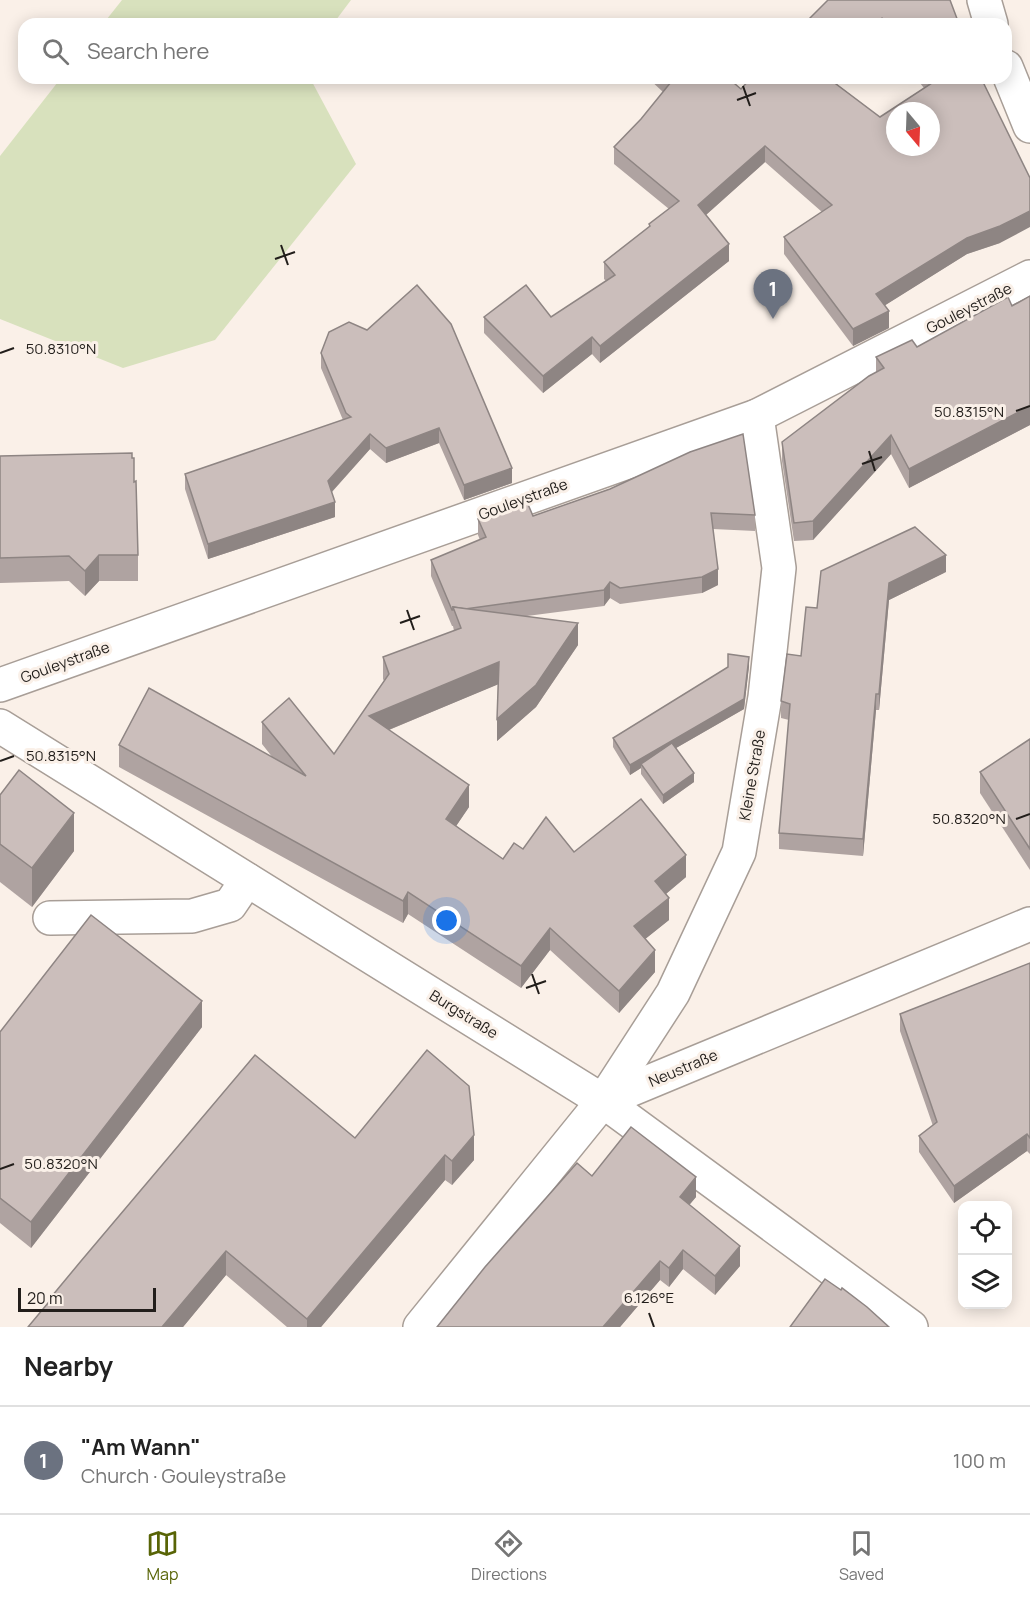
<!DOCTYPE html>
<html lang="en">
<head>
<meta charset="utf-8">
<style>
  :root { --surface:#fff; --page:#f2f2f2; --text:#222; --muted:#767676; --line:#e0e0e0; --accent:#586406 }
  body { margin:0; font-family:Manrope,sans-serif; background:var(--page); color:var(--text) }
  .controls { position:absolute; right:18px; bottom:18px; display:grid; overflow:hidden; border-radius:12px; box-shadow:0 3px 15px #0003 }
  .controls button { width:54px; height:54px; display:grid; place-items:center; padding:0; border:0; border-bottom:2px solid var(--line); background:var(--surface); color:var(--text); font:30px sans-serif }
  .compass { position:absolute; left:886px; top:102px; width:54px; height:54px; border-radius:50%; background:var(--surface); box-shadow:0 3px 15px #0003; rotate:161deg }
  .scale { position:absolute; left:18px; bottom:15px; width:138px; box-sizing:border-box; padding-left:6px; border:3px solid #221e1b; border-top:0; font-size:16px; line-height:21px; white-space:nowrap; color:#221e1b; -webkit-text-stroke:4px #faf0e8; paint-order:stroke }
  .you { position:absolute; left:447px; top:921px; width:21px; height:21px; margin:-15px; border:4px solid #fff; border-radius:50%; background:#1a73e8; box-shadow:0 0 0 9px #1a73e833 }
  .badge { display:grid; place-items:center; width:39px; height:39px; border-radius:50%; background:var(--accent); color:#fff; font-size:20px; font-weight:700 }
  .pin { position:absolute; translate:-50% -50px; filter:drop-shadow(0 2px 3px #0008) }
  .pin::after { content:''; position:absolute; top:32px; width:21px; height:18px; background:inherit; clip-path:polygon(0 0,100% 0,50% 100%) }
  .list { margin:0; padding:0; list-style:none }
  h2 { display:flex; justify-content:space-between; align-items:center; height:78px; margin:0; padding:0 24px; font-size:26px }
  h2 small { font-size:20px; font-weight:400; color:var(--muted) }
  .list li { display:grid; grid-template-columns:39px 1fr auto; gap:18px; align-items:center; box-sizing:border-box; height:108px; padding:0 24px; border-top:2px solid var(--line) }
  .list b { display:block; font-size:22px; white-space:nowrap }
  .list p { margin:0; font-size:20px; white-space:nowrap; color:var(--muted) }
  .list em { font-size:20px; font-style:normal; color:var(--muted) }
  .icon { flex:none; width:33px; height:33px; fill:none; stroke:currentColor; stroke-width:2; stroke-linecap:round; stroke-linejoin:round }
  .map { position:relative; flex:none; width:1030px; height:1327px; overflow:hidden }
  .search { position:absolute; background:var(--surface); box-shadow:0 3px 15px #0003; left:18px; right:18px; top:18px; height:66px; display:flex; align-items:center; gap:15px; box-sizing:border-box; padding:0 21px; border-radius:18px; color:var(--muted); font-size:22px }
  .sheet { height:186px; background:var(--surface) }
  nav { display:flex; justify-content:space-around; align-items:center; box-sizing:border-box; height:84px; border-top:2px solid var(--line); background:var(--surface); font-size:16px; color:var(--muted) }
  nav a { display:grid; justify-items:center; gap:3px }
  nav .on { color:var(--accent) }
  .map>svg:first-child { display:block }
  .green { fill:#d8e1bd }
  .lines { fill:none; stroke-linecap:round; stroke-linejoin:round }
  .minor-casing { stroke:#a89e97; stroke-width:36 }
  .minor { stroke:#fff; stroke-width:33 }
  .wall { fill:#afa3a1 }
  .shaded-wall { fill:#8e8583 }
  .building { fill:#cbbebb; stroke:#8e8583; stroke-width:1.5; fill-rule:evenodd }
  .ticks { fill:none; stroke:#221e1b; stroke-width:2 }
  .labels { text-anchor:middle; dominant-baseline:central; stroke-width:6; stroke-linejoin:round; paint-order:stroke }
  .street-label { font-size:15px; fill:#221e1b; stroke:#faf0e8 }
  .ticks-label { font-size:15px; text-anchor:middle; fill:#221e1b; stroke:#faf0e8; stroke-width:6; stroke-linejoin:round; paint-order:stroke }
</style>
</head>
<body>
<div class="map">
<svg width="1030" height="1327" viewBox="0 0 1030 1327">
  <rect width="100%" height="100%" fill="#faf0e8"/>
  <g class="green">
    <polygon points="122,0 351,0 333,24 103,24"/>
    <polygon points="61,78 310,78 356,164 215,340 123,368 0,319 0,156"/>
  </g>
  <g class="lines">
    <g class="minor-casing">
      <g id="minor">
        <polyline points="984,0 991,24"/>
        <polyline points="1006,67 1030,126"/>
        <polyline points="0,685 757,416 1030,277"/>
        <polyline points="0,726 603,1101 911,1327"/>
        <polyline points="50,918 192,916 230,905 247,880"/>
        <polyline points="603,1101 673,993 739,852 765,697 779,568 757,416"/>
        <polyline points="420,1327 603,1101 1030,924"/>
      </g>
    </g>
    <use href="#minor" class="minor"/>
  </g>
  <g class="wall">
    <polygon points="828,0 959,24 804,24"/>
    <polygon points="648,78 728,78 741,89 838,78 834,82 880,117 924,88 916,78 981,78 1000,243 967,254 885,305 889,328 853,346 784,254 784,237 822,212 765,162 706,215 729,261 600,363 592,354 543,393 484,333 484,317 551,317 606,281 604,279 604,262 649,227 649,224 669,209 614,164 614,147 641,119 663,92"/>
    <polygon points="1030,296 1030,425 909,488 891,454 813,540 794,541 782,461 782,442 876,372 876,357 917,347 1012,306"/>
    <polygon points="329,332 512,483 464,500 439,443 386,463 370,449 332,492 335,517 208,559 185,489 185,474 343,420 321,368 321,353"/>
    <polygon points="0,456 134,482 138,555 138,581 99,581 85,596 69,581 0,583"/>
    <polygon points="610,489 755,515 755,531 713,529 718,585 702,593 620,604 610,598 604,606 527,616 578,645 536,707 497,741 498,684 389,730 469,807 456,826 503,859 523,849 574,852 686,877 666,894 669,920 645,939 655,972 619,1013 550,950 521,988 408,914 403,923 119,767 119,745 273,758 262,744 262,722 334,754 384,681 383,679 383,657 454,631 453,626 452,626 431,576 431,560 480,540 478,535 478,519 533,516"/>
    <polygon points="946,572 889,600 879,710 876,710 863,856 779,849 779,833 789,720 781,718 781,701 801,656 817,608"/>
    <polygon points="749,666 744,709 676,748 694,782 663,804 641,774 641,768 630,775 613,747 613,738"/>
    <polygon points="1030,739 1030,870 980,793 980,772"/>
    <polygon points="0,795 74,851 32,907 0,882"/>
    <polygon points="1030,963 1030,1154 1027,1151 954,1203 919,1152 919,1136 933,1126 900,1031 900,1014"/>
    <polygon points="202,1027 31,1248 0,1223 0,1032"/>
    <polygon points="355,1138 474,1160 452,1185 445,1180 321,1327 287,1327 226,1275 183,1327 28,1327 52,1298 52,1296"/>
    <polygon points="592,1176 696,1197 689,1205 740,1266 715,1295 683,1269 669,1287 660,1280 620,1327 437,1327"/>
  </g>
  <g class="shaded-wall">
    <polygon points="882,18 882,24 876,24"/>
    <polygon points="824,78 838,78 824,92"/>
    <polygon points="765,146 765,162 698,222 698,205"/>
    <polygon points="1030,211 1030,227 1000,243 967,254 876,311 876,294 967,238"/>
    <polygon points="729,244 729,261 600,363 600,346"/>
    <polygon points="889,311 889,328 853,346 853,329"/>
    <polygon points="592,337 592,354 543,393 543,376"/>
    <polygon points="1030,406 1030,425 909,488 909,469"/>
    <polygon points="439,428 439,443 386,463 386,448"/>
    <polygon points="370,434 370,449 328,496 328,481"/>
    <polygon points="891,435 891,454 813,540 813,521"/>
    <polygon points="512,468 512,483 464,500 464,485"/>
    <polygon points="335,502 335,517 208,559 208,544"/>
    <polygon points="99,555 99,581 85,596 85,571"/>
    <polygon points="946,555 946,572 889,600 879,710 879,694 889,583"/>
    <polygon points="718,569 718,585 702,593 702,577"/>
    <polygon points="610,582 610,598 604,606 604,590"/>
    <polygon points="578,623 578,645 536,707 497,741 497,719"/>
    <polygon points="749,657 749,666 744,709 643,767 641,764 641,768 630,775 630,765"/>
    <polygon points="499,662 499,684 369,738 369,716"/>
    <polygon points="876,694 876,710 863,856 863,839"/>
    <polygon points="694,773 694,782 663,804 663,795"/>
    <polygon points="469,785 469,807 446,841 446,819"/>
    <polygon points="74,813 74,851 32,907 32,868"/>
    <polygon points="686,855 686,877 655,903 655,881"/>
    <polygon points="408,892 408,914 403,923 403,901"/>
    <polygon points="669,898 669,920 634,948 634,926"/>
    <polygon points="550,928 550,950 521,988 521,966"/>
    <polygon points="655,950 655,972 619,1013 619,991"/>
    <polygon points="202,1001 202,1027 31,1248 31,1222"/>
    <polygon points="1027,1134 1027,1151 954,1203 954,1186"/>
    <polygon points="474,1135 474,1160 452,1185 452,1161"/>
    <polygon points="445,1155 445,1180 321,1327 307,1327 307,1319"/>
    <polygon points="696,1177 696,1197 680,1216 680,1197"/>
    <polygon points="740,1246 740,1266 715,1295 715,1276"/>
    <polygon points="683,1250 683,1269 669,1287 669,1268"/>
    <polygon points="226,1251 226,1275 183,1327 162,1327"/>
    <polygon points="660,1261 660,1280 620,1327 603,1327"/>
  </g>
  <g class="building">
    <polygon points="828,0 950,0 959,24 887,24 882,18 876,24 804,24"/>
    <path d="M667 78H728L741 89 751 78H828L880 117 932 83 929 78H981L1030 178V211L1000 226 967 238 876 294 889 311 853 329 784 237 832 205 765 146 698 205 729 244 600 346 592 337 543 376 484 317 526 285 551 317 615 275 604 262 650 226 649 224 679 201 614 147 641 119 671 82ZM895 111H931V147H895Z"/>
    <polygon points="417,285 451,324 512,468 464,485 439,428 386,448 370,434 328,481 335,502 208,544 185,474 351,417 346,413 321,353 329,332 349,322 367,330"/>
    <polygon points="1030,296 1030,406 909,469 891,435 813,521 794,523 782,442 869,376 884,368 876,357 912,340 917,347 1008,297 1012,306"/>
    <polygon points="743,434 755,515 711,513 718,569 702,577 620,588 610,582 604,590 465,609 453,607 453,610 452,610 431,560 486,537 478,519 527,502 533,516 610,489 690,452"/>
    <polygon points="132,453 132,458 134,458 134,482 136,481 138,555 99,555 85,571 69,556 0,558 0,456"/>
    <polygon points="915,527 946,555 889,583 879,694 876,694 863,839 779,833 790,704 781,701 787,654 801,656 806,607 817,608 821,571"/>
    <polygon points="453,607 578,623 536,685 497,719 499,662 369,716 469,785 446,819 503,859 514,843 523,849 546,817 574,852 641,799 686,855 655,881 669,898 634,926 655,950 619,991 550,928 521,966 408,892 403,901 119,745 149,688 306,776 262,722 289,698 334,754 389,674 383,657 461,628"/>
    <polygon points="728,654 749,657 744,699 630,765 613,738 728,667"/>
    <polygon points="1030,739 1030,849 980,772"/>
    <polygon points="672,743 694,773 663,795 641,764"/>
    <polygon points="19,770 74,813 32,868 0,844 0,795"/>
    <polygon points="91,915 202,1001 31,1222 0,1198 0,1032"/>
    <polygon points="1030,963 1030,1138 1027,1134 954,1186 919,1136 937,1122 900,1014"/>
    <polygon points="427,1050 469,1086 474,1135 452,1161 445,1155 307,1319 226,1251 162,1327 28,1327 53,1297 52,1296 81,1261 255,1055 355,1138"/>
    <polygon points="631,1127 696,1177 680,1197 740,1246 715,1276 683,1250 669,1268 660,1261 603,1327 437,1327 485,1267 577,1163 592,1176"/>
    <polygon points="825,1279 841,1290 842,1288 867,1307 889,1327 790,1327"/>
  </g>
  <path class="ticks" d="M743 86 750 106M737 100 756 93M281 245 288 265M275 259 295 252M0 353 14 348M1016 411 1030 406M869 451 875 471M862 464 882 457M407 610 414 630M400 623 420 616M0 761 14 756M1016 819 1030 814M532 974 539 994M526 988 546 981M0 1169 14 1164M649 1313 654 1327"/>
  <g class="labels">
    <g class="street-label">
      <text transform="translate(969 308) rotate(-27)">Gouleystraße</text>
      <text transform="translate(523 499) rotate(-20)">Gouleystraße</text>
      <text transform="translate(65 662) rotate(-20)">Gouleystraße</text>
      <text transform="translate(752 775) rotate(-80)">Kleine Straße</text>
      <text transform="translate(464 1014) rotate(32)">Burgstraße</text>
      <text transform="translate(683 1068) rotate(-23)">Neustraße</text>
    </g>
  </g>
  <g class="ticks-label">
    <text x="61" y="354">50.8310°N</text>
    <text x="969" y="417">50.8315°N</text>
    <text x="61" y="761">50.8315°N</text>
    <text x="969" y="824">50.8320°N</text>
    <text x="61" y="1169">50.8320°N</text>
    <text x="649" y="1303">6.126°E</text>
  </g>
</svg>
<div class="controls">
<button><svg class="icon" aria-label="locate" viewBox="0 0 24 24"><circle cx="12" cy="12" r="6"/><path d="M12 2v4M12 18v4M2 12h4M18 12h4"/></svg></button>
<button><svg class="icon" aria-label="layers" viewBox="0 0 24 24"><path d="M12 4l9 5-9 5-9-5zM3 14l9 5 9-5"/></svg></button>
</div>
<svg class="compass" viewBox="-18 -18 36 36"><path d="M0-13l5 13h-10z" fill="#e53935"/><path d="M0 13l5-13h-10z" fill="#767676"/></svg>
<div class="scale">20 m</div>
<div class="you"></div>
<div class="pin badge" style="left:773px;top:319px;background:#6b7280">1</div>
<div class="search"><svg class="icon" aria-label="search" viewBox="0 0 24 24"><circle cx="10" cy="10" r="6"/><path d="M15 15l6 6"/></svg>Search here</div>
</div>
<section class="sheet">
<h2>Nearby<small></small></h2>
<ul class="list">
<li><span class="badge" style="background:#6b7280">1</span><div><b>&quot;Am Wann&quot;</b><p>Church · Gouleystraße</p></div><em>100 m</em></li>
</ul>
</section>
<nav>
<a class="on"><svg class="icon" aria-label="map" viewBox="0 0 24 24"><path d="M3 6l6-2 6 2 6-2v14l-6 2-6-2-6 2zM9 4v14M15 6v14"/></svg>Map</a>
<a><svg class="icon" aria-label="directions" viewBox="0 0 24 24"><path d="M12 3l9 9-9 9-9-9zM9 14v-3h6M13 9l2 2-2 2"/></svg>Directions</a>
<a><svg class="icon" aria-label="saved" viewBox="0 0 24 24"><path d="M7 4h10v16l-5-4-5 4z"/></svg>Saved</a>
</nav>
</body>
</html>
